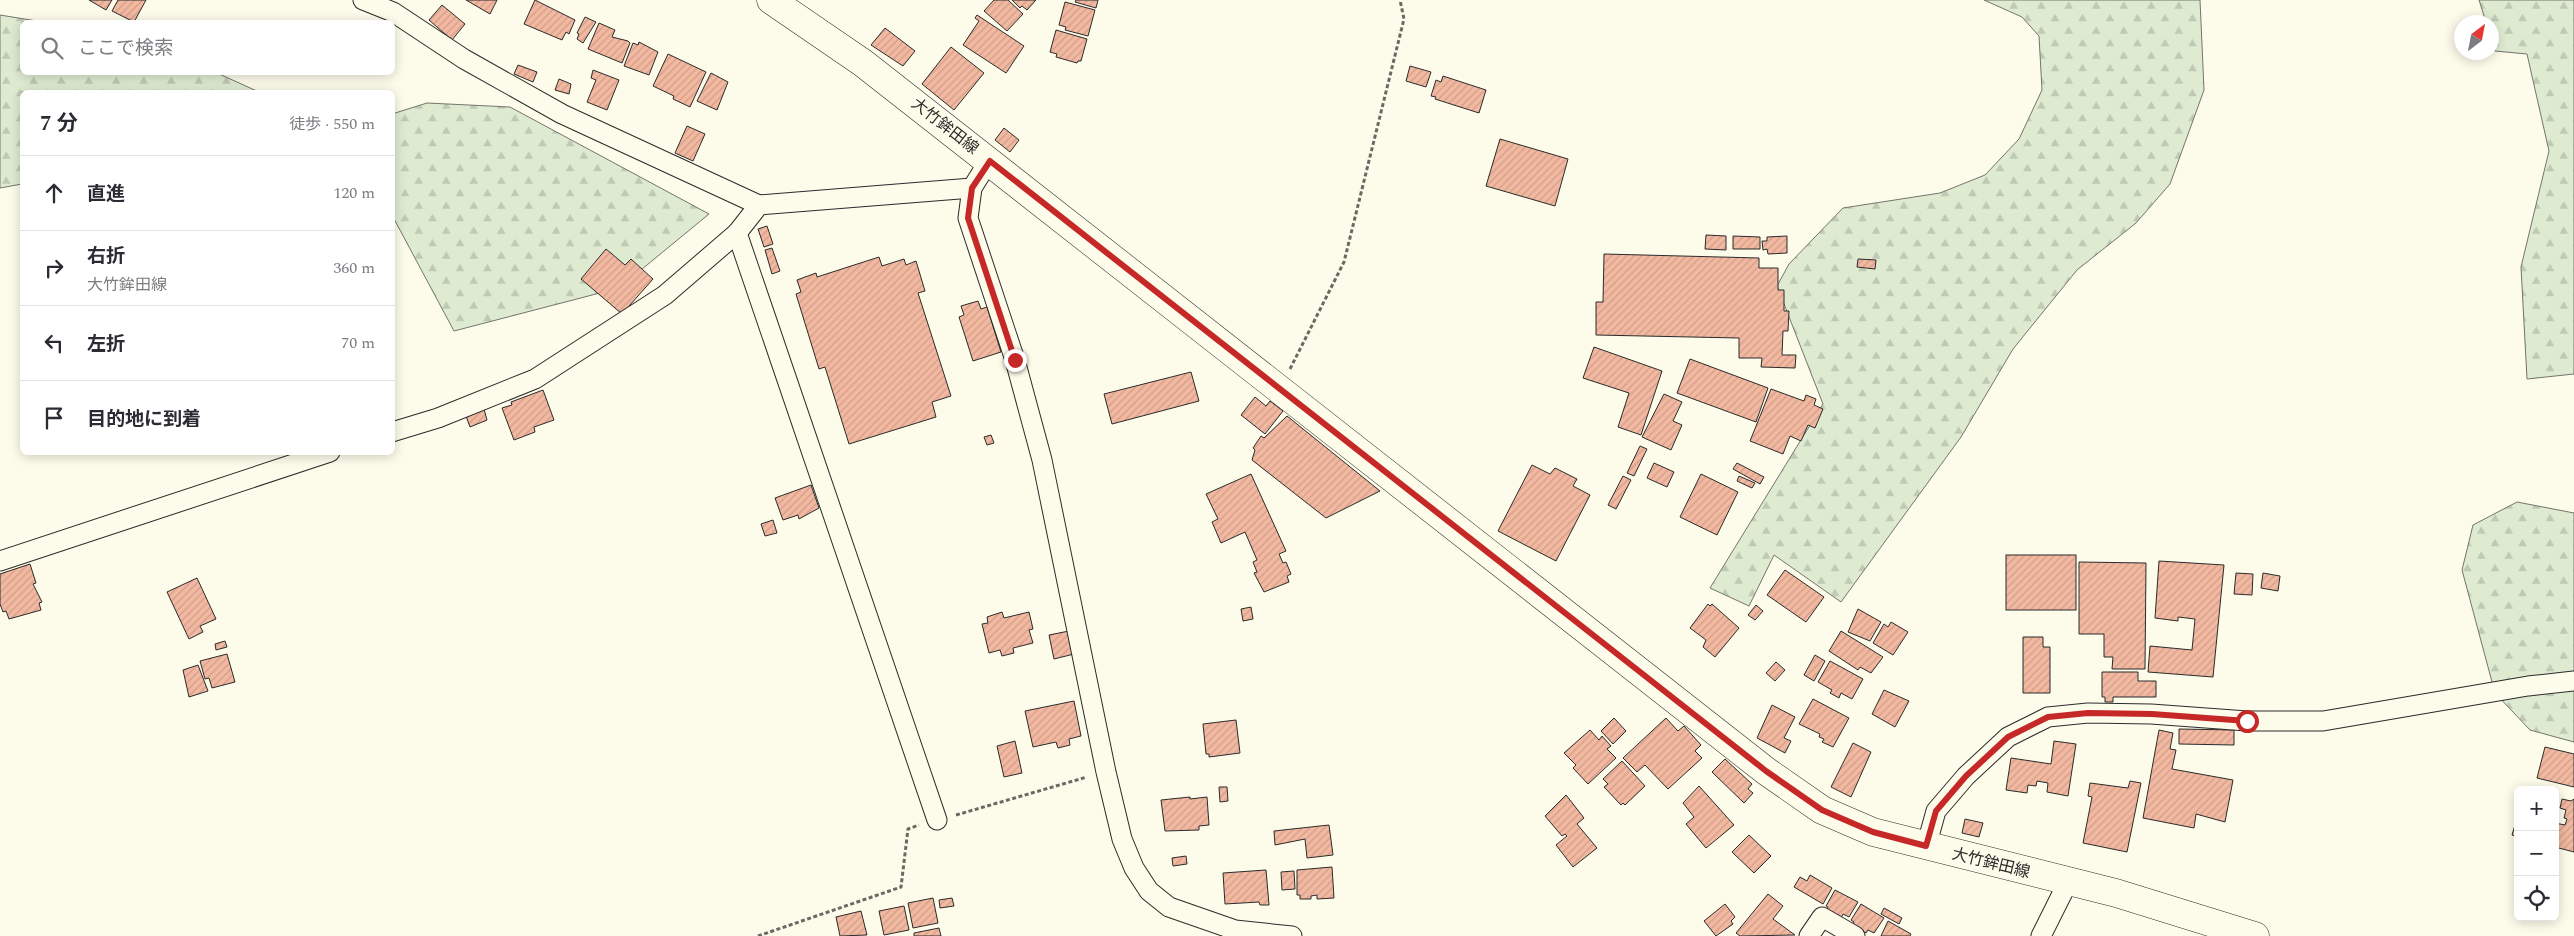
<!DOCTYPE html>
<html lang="ja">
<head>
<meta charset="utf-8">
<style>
  :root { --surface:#fff; --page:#f2f2f3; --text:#2b2b33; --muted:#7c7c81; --line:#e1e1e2 }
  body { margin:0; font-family:Spectral,"Noto Sans JP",serif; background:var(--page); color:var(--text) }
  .controls { position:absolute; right:15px; bottom:15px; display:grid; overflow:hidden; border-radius:8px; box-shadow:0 2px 12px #0003 }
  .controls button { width:45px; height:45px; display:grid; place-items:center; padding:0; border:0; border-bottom:1px solid var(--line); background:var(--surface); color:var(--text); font:25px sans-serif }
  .compass { position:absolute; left:2454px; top:15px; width:45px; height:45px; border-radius:50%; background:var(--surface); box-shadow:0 2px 12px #0003; rotate:32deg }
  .stop { position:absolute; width:15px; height:15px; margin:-11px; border:4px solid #c62828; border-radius:50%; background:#fff }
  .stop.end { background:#c62828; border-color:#fff; box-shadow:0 1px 5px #0008 }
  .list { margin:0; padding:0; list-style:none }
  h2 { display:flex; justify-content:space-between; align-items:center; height:65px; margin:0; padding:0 20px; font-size:21px }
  h2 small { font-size:16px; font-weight:400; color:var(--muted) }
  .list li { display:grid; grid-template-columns:32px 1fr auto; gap:15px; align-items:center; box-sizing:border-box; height:75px; padding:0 20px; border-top:1px solid var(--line) }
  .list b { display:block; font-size:19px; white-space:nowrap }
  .list p { margin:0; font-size:16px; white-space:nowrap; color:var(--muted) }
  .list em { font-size:16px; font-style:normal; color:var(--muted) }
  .icon { flex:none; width:28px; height:28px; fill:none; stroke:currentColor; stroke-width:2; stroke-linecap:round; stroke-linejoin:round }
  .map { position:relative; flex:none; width:2574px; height:936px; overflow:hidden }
  .search { position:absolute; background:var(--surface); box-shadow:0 2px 12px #0003; left:20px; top:20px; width:375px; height:55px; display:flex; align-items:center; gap:12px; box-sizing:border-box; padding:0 18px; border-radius:8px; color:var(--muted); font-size:19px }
  .panel { position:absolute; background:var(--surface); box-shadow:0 2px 12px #0003; left:20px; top:90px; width:375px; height:365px; border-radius:8px }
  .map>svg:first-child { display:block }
  .forest { fill:url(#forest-firs); stroke:#74746e }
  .building { fill:url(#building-hatch); stroke:#2b2b2b }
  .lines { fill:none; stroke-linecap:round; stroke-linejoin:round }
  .street-casing { stroke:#2b2b2b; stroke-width:21 }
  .secondary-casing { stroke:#2b2b2b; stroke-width:29 }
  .path { stroke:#6a6964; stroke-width:3; stroke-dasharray:4 2.5; stroke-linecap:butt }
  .street { stroke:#fdfbea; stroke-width:19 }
  .secondary { stroke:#fdfbea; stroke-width:28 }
  .route { stroke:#c62828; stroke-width:6 }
  .labels { text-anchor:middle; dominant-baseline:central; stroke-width:4; stroke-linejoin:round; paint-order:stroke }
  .street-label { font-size:16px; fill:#2b2b2b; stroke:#fdfbea }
</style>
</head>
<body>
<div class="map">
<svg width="2574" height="936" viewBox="0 0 2574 936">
  <defs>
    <pattern id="forest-firs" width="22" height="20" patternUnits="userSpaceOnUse" patternTransform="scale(1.25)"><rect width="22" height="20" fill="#deebd1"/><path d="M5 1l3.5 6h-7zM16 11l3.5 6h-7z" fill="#bfcab4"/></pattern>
    <pattern id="building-hatch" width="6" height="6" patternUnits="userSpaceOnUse" patternTransform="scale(1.25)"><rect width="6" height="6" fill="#f2b8a0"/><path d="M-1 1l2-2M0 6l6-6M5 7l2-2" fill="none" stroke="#d09e8a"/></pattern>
  </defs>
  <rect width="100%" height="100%" fill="#fdfbea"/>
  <g class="forest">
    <polygon points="1984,0 2200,0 2204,90 2170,184 2136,223 2077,270 2013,349 1961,437 1841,602 1774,555 1749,606 1710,588 1823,404 1777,286 1789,264 1843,208 1940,193 1985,175 2019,139 2042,90 2039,36 2022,17"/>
    <polygon points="2479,0 2574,0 2574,374 2527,379 2521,267 2549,151 2527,54 2495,51 2492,40 2492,22 2486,22"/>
    <polygon points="0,15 43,22 22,22 22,72 217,73 259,92 22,92 22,184 0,188"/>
    <polygon points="427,103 510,107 709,214 619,288 454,331 393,217 392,114"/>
    <polygon points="2517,502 2574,513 2574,742 2530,730 2495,693 2462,570 2473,525"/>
  </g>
  <g class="building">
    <polygon points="89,0 112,0 106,10"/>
    <polygon points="118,0 146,0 134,22 112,11"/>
    <polygon points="466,0 497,0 490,14"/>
    <polygon points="535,0 575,20 569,34 566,32 562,40 524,24"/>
    <polygon points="994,0 1008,0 1023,14 1007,31 984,11"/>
    <polygon points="1012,0 1036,0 1027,10 1022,6 1020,8"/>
    <polygon points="1076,0 1098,0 1096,8 1075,2"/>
    <polygon points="1065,2 1095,10 1088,36 1065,30 1066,27 1059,25"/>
    <polygon points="442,5 465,24 452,40 429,20"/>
    <polygon points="977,15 1024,46 1006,73 963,45 979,21 975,18"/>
    <polygon points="585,17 596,22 583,43 577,39 579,34 577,33"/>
    <polygon points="599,23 615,30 612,37 628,41 630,43 622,63 588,49"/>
    <polygon points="885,28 915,51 903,66 871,45"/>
    <polygon points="1056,30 1087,39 1081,61 1078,61 1077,63 1056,57 1057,54 1050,52"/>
    <polygon points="639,42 658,52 649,75 624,66 633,43 638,45"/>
    <polygon points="951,47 984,73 954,110 922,84"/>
    <polygon points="668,54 706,72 690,107 673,99 674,96 653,86"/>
    <polygon points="518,65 537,72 533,82 514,74"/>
    <polygon points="1410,66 1431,72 1426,87 1406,81"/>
    <polygon points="593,70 619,80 607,110 587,102 596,80 591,78"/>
    <polygon points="711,73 728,82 717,110 697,101"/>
    <polygon points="1443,76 1486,90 1479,113 1435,99 1436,97 1431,96 1436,80 1441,82"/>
    <polygon points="559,79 571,84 569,94 555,90"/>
    <polygon points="687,126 705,134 693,161 675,153"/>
    <polygon points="1004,128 1019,140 1010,152 995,140"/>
    <polygon points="1500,139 1568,159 1555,206 1486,186"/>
    <polygon points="767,226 773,244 764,247 758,229"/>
    <polygon points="1706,235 1726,236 1726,250 1705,249"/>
    <polygon points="1733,236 1760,237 1760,249 1733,249"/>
    <polygon points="1787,236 1787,253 1768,254 1767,249 1763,250 1762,241 1767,241 1767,237"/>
    <polygon points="772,248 780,271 772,274 765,250"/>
    <polygon points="606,249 625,265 631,259 653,279 622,314 581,279"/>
    <polygon points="1604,254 1759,258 1759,268 1778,268 1778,290 1784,290 1784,311 1789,311 1788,331 1783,331 1782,355 1796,355 1795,368 1761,367 1762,358 1739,358 1739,338 1596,335 1596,302 1603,302"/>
    <polygon points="879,257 882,266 904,259 906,265 916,261 925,291 918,293 951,396 932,402 936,417 849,444 825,367 819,369 796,294 801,292 797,280 816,273 817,277"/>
    <polygon points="1858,259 1876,260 1875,269 1857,267"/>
    <polygon points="978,301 981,309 987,307 1001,352 973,361 959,317 964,315 961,306"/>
    <polygon points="1594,347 1662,371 1641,435 1618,427 1629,393 1583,378"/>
    <polygon points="1690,359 1768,388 1756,422 1677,393"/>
    <polygon points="1191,372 1199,401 1112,424 1104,394"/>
    <polygon points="1771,389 1804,401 1806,395 1816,399 1814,405 1823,409 1815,428 1808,425 1801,441 1790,436 1783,454 1750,441"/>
    <polygon points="543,390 554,420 534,427 535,432 514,440 502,408 512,405 511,402"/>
    <polygon points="1664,394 1682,402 1673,421 1682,425 1671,450 1642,437"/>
    <polygon points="1255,397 1266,406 1270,401 1283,411 1265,434 1241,415"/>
    <polygon points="484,409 487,420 470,427 466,416"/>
    <polygon points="1287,416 1380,491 1326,518 1252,460 1255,450 1253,448 1261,436 1264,438"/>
    <polygon points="991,435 994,443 987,445 984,437"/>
    <polygon points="1640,446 1647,449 1634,476 1627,473"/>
    <polygon points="1654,463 1674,472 1667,487 1647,478"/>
    <polygon points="1737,463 1764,477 1760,484 1733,469"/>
    <polygon points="1532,465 1550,474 1555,468 1577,479 1573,486 1590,495 1556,561 1498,531"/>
    <polygon points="1251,474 1286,551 1279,554 1283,563 1286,562 1291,574 1287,576 1289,582 1264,592 1254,573 1257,572 1253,562 1257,560 1245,532 1221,543 1212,522 1218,519 1206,494"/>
    <polygon points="1701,474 1738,492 1717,535 1680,517"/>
    <polygon points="1623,476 1631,480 1616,509 1608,505"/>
    <polygon points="1739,476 1755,483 1752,488 1737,481"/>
    <polygon points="811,485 819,508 799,519 798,515 783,520 775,498"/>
    <polygon points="773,520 777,533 765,536 761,524"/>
    <rect x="2006" y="555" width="70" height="55"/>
    <polygon points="2159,561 2224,565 2213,677 2148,672 2150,646 2192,650 2195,619 2178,617 2178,621 2155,618"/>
    <polygon points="2079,562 2146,563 2145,669 2112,669 2113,657 2104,657 2104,634 2079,634"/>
    <polygon points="30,564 36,583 33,584 42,602 39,603 41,610 9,619 6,611 3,612 0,604 0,574"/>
    <polygon points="1785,570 1824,597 1806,622 1767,595"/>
    <polygon points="2236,573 2253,574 2252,595 2234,594"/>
    <polygon points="2263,573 2280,576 2278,591 2261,588"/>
    <polygon points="197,578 216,619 200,626 203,632 189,639 167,592"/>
    <polygon points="1708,604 1710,606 1712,604 1739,628 1715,657 1703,647 1706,640 1690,628"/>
    <polygon points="1756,605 1763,611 1755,620 1748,615"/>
    <polygon points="1251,607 1253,619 1243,621 1241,609"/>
    <polygon points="1858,609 1881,622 1870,641 1848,632"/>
    <polygon points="1002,612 1004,618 1029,612 1033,629 1029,630 1033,643 1013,648 1014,653 1002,656 1000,650 989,653 982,624 988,623 987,617"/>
    <polygon points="1891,622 1908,632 1893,655 1873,643 1884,624 1888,627"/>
    <polygon points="1069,631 1074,654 1054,659 1049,635"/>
    <polygon points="1841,631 1883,657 1871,673 1860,667 1858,670 1829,651"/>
    <polygon points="2023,637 2043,637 2043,647 2050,647 2050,693 2023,693"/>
    <polygon points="225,641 227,647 216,650 215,644"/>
    <polygon points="227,654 235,682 212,688 209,678 205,679 200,661"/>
    <polygon points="1815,655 1825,661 1814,681 1804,675"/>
    <polygon points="1830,661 1863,679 1852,699 1841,693 1839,698 1830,693 1832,690 1818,682"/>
    <polygon points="1776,662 1785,670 1775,681 1766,673"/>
    <polygon points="198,665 208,691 189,697 183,670"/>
    <polygon points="2102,672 2138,672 2138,681 2156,681 2156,697 2113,697 2113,702 2105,702 2105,697 2102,697"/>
    <polygon points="1884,690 1909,701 1895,727 1872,714"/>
    <polygon points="1813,699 1849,718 1833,747 1822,742 1824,739 1819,737 1820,734 1799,724"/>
    <polygon points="1074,701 1081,736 1069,739 1070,745 1058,748 1056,742 1033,747 1025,711"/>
    <polygon points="1772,705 1795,717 1784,738 1791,741 1785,753 1757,738"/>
    <polygon points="1614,718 1626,731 1613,744 1601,731"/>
    <polygon points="1666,718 1678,731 1684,726 1701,745 1695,751 1702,758 1668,789 1645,765 1637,772 1623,758"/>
    <polygon points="1236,720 1240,753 1209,757 1209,754 1206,754 1203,724"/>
    <polygon points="2179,729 2234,730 2234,745 2179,744"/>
    <polygon points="1590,730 1599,740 1602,736 1611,746 1607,749 1616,758 1588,784 1573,768 1576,765 1564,753"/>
    <polygon points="2159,730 2173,733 2170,749 2176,750 2172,769 2233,780 2225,822 2196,814 2194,828 2143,818"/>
    <polygon points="1015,741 1022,773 1004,777 997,746"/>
    <polygon points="2054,741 2076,744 2068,796 2047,792 2048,783 2037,781 2036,786 2028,785 2027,793 2006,790 2011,758 2051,764"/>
    <polygon points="1853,743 1871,752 1851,797 1831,787"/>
    <polygon points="2545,747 2574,754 2574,787 2537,778"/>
    <polygon points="1725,759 1752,784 1748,789 1753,793 1744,803 1712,772"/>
    <polygon points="1622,761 1645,786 1625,805 1623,803 1621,805 1604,787 1608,784 1603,779"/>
    <polygon points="2130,781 2141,783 2127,852 2083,843 2092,797 2088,796 2090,783 2128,788"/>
    <polygon points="1699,786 1734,825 1706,848 1686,824 1694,817 1683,803"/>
    <polygon points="1219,787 1227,787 1228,801 1220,802"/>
    <polygon points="1566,795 1584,818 1577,824 1597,848 1573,867 1556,845 1567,836 1565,834 1562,836 1545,816"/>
    <polygon points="1190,797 1190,799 1207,797 1209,825 1199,826 1199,830 1165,831 1161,800"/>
    <polygon points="2562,799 2571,801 2574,799 2574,852 2555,847 2555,823 2565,825 2567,819 2564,818 2566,810 2560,808"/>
    <polygon points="2518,815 2518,837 2512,835"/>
    <polygon points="1965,819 1983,823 1979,837 1962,833"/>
    <polygon points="1329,825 1333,855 1307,858 1305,839 1275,845 1274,831"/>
    <polygon points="1749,835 1771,856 1754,873 1732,852"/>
    <polygon points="1186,856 1187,864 1173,866 1172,858"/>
    <polygon points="1332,867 1334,898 1317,899 1317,895 1311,896 1311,899 1300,899 1300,895 1297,895 1297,870"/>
    <polygon points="1266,870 1269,905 1260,905 1259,902 1225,904 1223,873"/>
    <polygon points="1294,871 1295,889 1282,890 1281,872"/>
    <polygon points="1810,875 1832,888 1823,904 1794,887 1800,877 1807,881"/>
    <polygon points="1835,890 1858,902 1849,917 1843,914 1840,920 1826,912 1828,907 1826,906"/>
    <polygon points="1768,894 1783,906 1773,919 1795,935 1740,936 1736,933"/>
    <polygon points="933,898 938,923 913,928 908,903"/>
    <polygon points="952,898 954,906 940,908 939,900"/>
    <polygon points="1725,904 1735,917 1731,921 1733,924 1716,936 1704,921"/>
    <polygon points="1861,904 1884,918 1874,933 1868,930 1866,933 1852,926 1854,922 1851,920"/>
    <polygon points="904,906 909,930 884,935 879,911"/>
    <polygon points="1884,908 1902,918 1899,924 1881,914"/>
    <polygon points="861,911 867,935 840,936 836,917"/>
    <polygon points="1888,921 1911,934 1910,936 1881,936"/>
    <polygon points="939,928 941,936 914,936 914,933"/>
  </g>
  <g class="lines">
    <g class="street-casing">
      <g id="street">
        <polyline points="363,0 393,12 464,59 562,114 759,205 972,188 989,161"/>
        <polyline points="972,188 968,218 1015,360 1042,460 1106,772 1122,839 1134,868 1149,891 1169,907 1235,930 1292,936"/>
        <polyline points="737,233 937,820"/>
        <polyline points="392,432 438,418 535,379 665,295 737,233 759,205"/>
        <polyline points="0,561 330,452"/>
        <polyline points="1926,847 1936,811 1966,776 2008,737 2048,717 2088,713 2151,714 2247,721 2323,721 2528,686 2574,681"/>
        <polyline points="1809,936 1822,917 1855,936"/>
        <polyline points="2041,936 2068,882"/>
      </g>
    </g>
    <g class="secondary-casing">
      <polyline id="secondary" points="771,0 863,63 1766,771 1822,810 1873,832 2116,893 2255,936"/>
    </g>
    <g class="path">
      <polyline points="1290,369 1344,262 1404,19 1400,0"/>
      <polyline points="956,815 1087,777"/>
      <polyline points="758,936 901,887 908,829 919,825"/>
    </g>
    <use href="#street" class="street"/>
    <use href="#secondary" class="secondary"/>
  </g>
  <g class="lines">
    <polyline class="route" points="1015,360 968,218 972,188 990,161 1766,771 1822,810 1873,832 1926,846 1936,811 1966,776 2008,737 2048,717 2088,713 2152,714 2247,721"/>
  </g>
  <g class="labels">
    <g class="street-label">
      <text transform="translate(945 126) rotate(38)">大竹鉾田線</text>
      <text transform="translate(1991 863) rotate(14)">大竹鉾田線</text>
    </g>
  </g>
</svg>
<div class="controls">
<button>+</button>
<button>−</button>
<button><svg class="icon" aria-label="locate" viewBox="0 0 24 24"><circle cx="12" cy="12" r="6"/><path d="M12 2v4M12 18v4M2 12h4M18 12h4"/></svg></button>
</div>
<svg class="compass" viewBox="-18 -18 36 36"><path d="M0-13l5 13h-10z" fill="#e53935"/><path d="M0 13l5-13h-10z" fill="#7c7c81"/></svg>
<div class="stop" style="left:2247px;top:721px"></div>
<div class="stop end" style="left:1015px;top:360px"></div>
<div class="search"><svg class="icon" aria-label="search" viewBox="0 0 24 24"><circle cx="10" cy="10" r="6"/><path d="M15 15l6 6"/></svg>ここで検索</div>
<section class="panel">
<h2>7 分<small>徒歩 · 550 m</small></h2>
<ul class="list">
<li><svg class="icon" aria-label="ahead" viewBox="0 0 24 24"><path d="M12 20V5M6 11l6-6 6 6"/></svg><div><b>直進</b></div><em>120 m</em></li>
<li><svg class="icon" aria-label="right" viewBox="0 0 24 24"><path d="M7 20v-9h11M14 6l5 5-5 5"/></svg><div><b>右折</b><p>大竹鉾田線</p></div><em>360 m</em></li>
<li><svg class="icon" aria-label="left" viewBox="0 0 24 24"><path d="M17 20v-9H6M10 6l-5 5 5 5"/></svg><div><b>左折</b></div><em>70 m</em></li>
<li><svg class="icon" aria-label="arrive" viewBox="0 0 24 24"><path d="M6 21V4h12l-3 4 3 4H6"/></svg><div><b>目的地に到着</b></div></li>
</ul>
</section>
</div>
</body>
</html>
